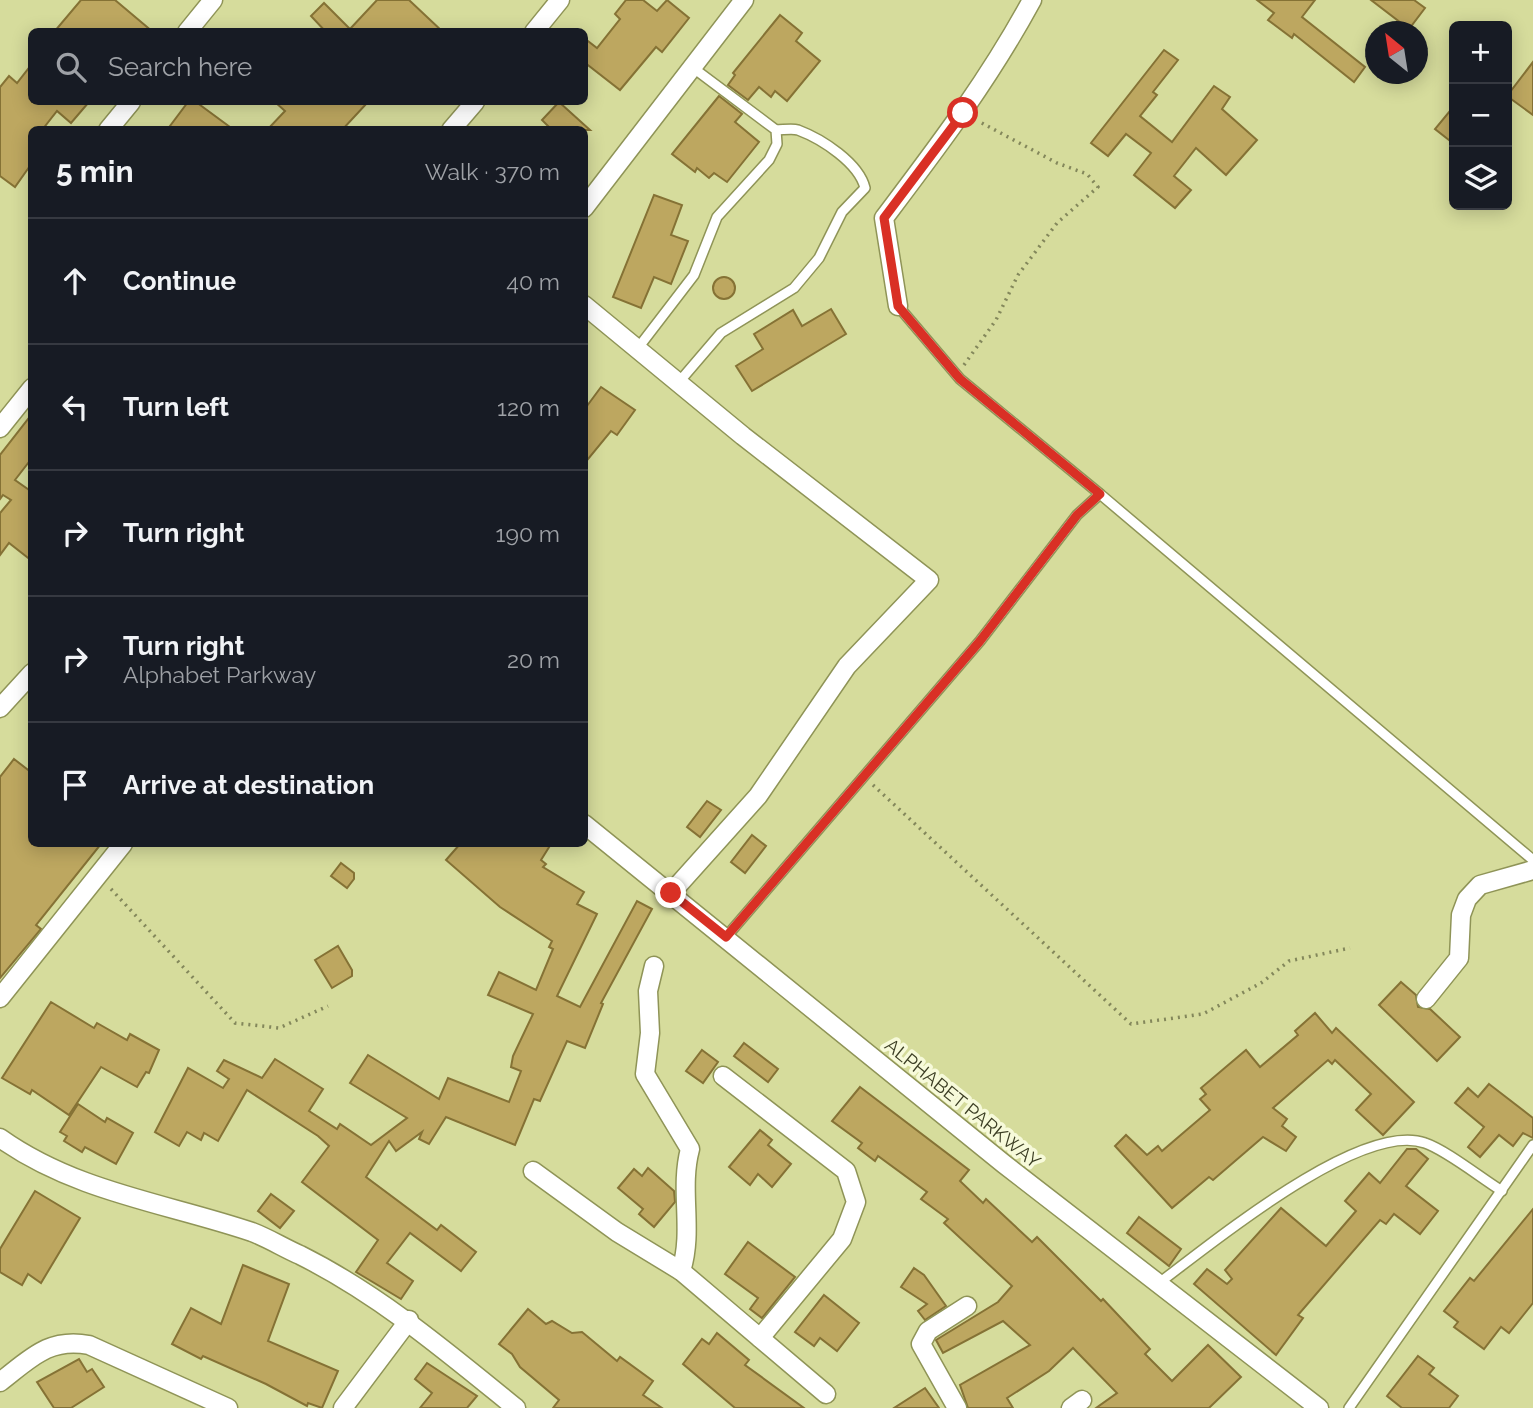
<!DOCTYPE html>
<html lang="en">
<head>
<meta charset="utf-8">
<style>
  :root { --surface:#171b24; --page:#20242c; --text:#f1f3f6; --muted:#9ea1a6; --line:#363941 }
  body { margin:0; font-family:Raleway,sans-serif; background:var(--page); color:var(--text) }
  .controls { position:absolute; right:21px; top:21px; display:grid; overflow:hidden; border-radius:10px; box-shadow:0 4px 18px #0003 }
  .controls button { width:63px; height:63px; display:grid; place-items:center; padding:0; border:0; border-bottom:2px solid var(--line); background:var(--surface); color:var(--text); font:35px sans-serif }
  .compass { position:absolute; left:1365px; top:21px; width:63px; height:63px; border-radius:50%; background:var(--surface); box-shadow:0 4px 18px #0003; rotate:330deg }
  .stop { position:absolute; width:21px; height:21px; margin:-16px; border:5px solid #d93025; border-radius:50%; background:#fff }
  .stop.end { background:#d93025; border-color:#fff; box-shadow:0 2px 7px #0008 }
  .list { margin:0; padding:0; list-style:none }
  h2 { display:flex; justify-content:space-between; align-items:center; height:91px; margin:0; padding:0 28px; font-size:30px }
  h2 small { font-size:23px; font-weight:400; color:var(--muted) }
  .list li { display:grid; grid-template-columns:46px 1fr auto; gap:21px; align-items:center; box-sizing:border-box; height:126px; padding:0 28px; border-top:2px solid var(--line) }
  .list b { display:block; font-size:26px; white-space:nowrap }
  .list p { margin:0; font-size:23px; white-space:nowrap; color:var(--muted) }
  .list em { font-size:23px; font-style:normal; color:var(--muted) }
  .icon { flex:none; width:38px; height:38px; fill:none; stroke:currentColor; stroke-width:2; stroke-linecap:round; stroke-linejoin:round }
  .map { position:relative; flex:none; width:1533px; height:1408px; overflow:hidden }
  .search { position:absolute; background:var(--surface); box-shadow:0 4px 18px #0003; left:28px; top:28px; width:560px; height:77px; display:flex; align-items:center; gap:18px; box-sizing:border-box; padding:0 24px; border-radius:10px; color:var(--muted); font-size:26px }
  .panel { position:absolute; background:var(--surface); box-shadow:0 4px 18px #0003; left:28px; top:126px; width:560px; height:721px; border-radius:10px }
  .map>svg:first-child { display:block }
  .building { fill:#bda760; stroke:#857235; stroke-width:2 }
  .lines { fill:none; stroke-linecap:round; stroke-linejoin:round }
  .lane-casing { stroke:#8f9457; stroke-width:12 }
  .street-casing { stroke:#8f9457; stroke-width:21 }
  .path { stroke:#83875b; stroke-width:3.5; stroke-dasharray:2 5; stroke-linecap:butt }
  .lane { stroke:#fff; stroke-width:9 }
  .street { stroke:#fff; stroke-width:18 }
  .route { stroke:#d93025; stroke-width:9 }
  .labels { text-anchor:middle; dominant-baseline:central; stroke-width:7; stroke-linejoin:round; paint-order:stroke }
  .street-label { font-size:19px; fill:#3c3e24; stroke:#f7fada }
</style>
</head>
<body>
<div class="map">
<svg width="1533" height="1408" viewBox="0 0 1533 1408">
  <rect width="100%" height="100%" fill="#d6dc9c"/>
  <g class="building">
    <polygon points="81,0 115,0 153,32 54,32"/>
    <polygon points="377,0 409,0 443,32 326,32 311,16 324,3 350,29"/>
    <polygon points="626,0 643,0 657,11 667,0 689,18 662,52 656,47 620,90 584,62 584,38 597,48 620,19 615,14"/>
    <polygon points="1257,0 1315,0 1302,17 1365,67 1354,82 1294,34 1292,38 1268,20 1274,13"/>
    <polygon points="1371,0 1414,0 1425,8 1409,29"/>
    <polygon points="780,15 802,33 796,41 820,61 787,101 775,91 771,97 759,87 748,100 728,85 735,75 733,73"/>
    <polygon points="1164,50 1178,60 1153,92 1157,95 1140,116 1172,142 1214,86 1230,97 1222,109 1257,140 1226,175 1196,148 1174,176 1191,190 1175,208 1134,175 1151,153 1126,134 1108,156 1091,143"/>
    <polygon points="1533,62 1533,115 1507,96"/>
    <polygon points="32,64 32,102 89,102 71,123 57,111 42,130 32,130 32,163 15,187 0,176 0,87 9,76 17,83"/>
    <polygon points="719,96 742,114 735,122 759,142 727,182 714,173 709,178 697,168 695,172 672,154"/>
    <polygon points="188,102 196,102 234,130 167,130"/>
    <polygon points="275,102 368,102 342,130 267,130 285,111"/>
    <polygon points="559,102 590,130 552,130 542,120"/>
    <polygon points="1454,106 1454,144 1435,129"/>
    <polygon points="654,195 682,205 671,235 688,241 671,284 654,277 641,308 613,297"/>
    <circle cx="724" cy="288" r="11"/>
    <polygon points="831,309 846,334 752,391 736,366 763,349 754,334 793,310 802,326"/>
    <polygon points="601,387 635,410 617,435 611,431 584,464 584,410"/>
    <polygon points="32,414 32,458 15,480 32,492 32,561 9,543 0,555 0,513 11,500 3,495 0,499 0,455"/>
    <polygon points="14,759 32,773 32,844 101,844 36,925 41,929 0,978 0,777"/>
    <polygon points="707,801 721,810 700,837 687,827"/>
    <polygon points="752,835 766,846 745,873 731,862"/>
    <polygon points="460,844 551,844 541,860 546,864 543,867 584,892 577,904 597,914 557,996 580,1007 637,901 652,909 601,1003 603,1004 585,1048 567,1041 540,1101 534,1099 515,1145 446,1117 429,1144 419,1139 422,1132 396,1151 389,1141 366,1177 437,1230 441,1225 476,1252 461,1271 410,1233 387,1263 413,1281 401,1299 356,1272 378,1240 302,1182 329,1146 318,1136 247,1090 218,1141 204,1133 201,1140 187,1132 179,1146 155,1132 188,1068 223,1088 229,1079 217,1071 224,1060 262,1078 275,1059 323,1089 309,1111 337,1129 340,1124 371,1145 407,1118 350,1083 368,1055 439,1099 448,1078 509,1102 521,1071 511,1067 513,1056 533,1014 488,995 499,972 536,990 553,949 549,947 552,941 500,907 446,860"/>
    <polygon points="341,863 354,873 354,879 347,888 331,876"/>
    <polygon points="338,946 352,970 352,976 332,988 315,960"/>
    <polygon points="1401,982 1416,995 1418,1007 1430,1009 1460,1037 1437,1061 1379,1005"/>
    <polygon points="51,1002 94,1028 97,1023 127,1040 130,1034 159,1050 149,1073 146,1072 137,1087 101,1067 69,1115 32,1090 30,1094 2,1078"/>
    <polygon points="1315,1013 1332,1033 1336,1028 1414,1102 1383,1135 1356,1110 1371,1094 1335,1060 1332,1064 1328,1060 1273,1108 1287,1119 1282,1126 1296,1137 1286,1151 1263,1137 1213,1180 1209,1177 1172,1208 1115,1146 1126,1135 1147,1155 1158,1146 1162,1151 1210,1110 1200,1099 1206,1094 1201,1088 1246,1050 1260,1067 1298,1035 1295,1031"/>
    <polygon points="744,1043 778,1069 768,1082 734,1056"/>
    <polygon points="702,1050 718,1062 703,1083 686,1071"/>
    <polygon points="1489,1084 1533,1118 1533,1138 1523,1133 1513,1146 1499,1135 1480,1157 1468,1147 1484,1127 1455,1103 1468,1088 1478,1097"/>
    <polygon points="860,1087 969,1170 960,1181 983,1203 986,1199 1032,1242 1037,1237 1101,1301 1103,1299 1150,1349 1145,1354 1172,1381 1208,1345 1241,1377 1209,1408 1096,1408 1117,1393 1073,1348 1049,1371 1007,1398 1013,1408 968,1408 960,1385 1030,1345 1003,1321 943,1353 936,1340 998,1302 1012,1286 944,1223 948,1219 921,1199 927,1192 878,1156 875,1161 858,1148 862,1143 832,1121"/>
    <polygon points="78,1104 105,1122 107,1118 133,1133 116,1164 85,1147 82,1152 64,1141 67,1136 60,1132"/>
    <polygon points="760,1130 772,1140 768,1145 791,1164 772,1187 758,1174 750,1185 729,1167"/>
    <polygon points="1407,1149 1416,1149 1428,1159 1406,1186 1438,1211 1420,1234 1394,1214 1386,1224 1380,1220 1298,1315 1303,1318 1276,1355 1194,1284 1207,1269 1227,1284 1232,1279 1225,1270 1281,1208 1326,1246 1356,1211 1345,1201 1369,1173 1380,1183"/>
    <polygon points="648,1168 674,1191 675,1202 654,1227 639,1214 643,1209 618,1188 634,1169 642,1176"/>
    <polygon points="35,1191 80,1218 41,1283 28,1274 22,1285 0,1272 0,1249"/>
    <polygon points="271,1194 294,1211 280,1228 258,1211"/>
    <polygon points="1533,1209 1533,1303 1509,1333 1501,1327 1484,1349 1454,1327 1458,1322 1444,1311 1470,1278 1474,1281"/>
    <polygon points="1139,1217 1181,1249 1169,1266 1127,1233"/>
    <polygon points="748,1242 795,1277 762,1318 750,1309 758,1298 725,1274"/>
    <polygon points="243,1265 289,1284 268,1341 338,1371 322,1408 308,1403 307,1406 266,1384 203,1356 201,1359 172,1344 191,1308 221,1324"/>
    <polygon points="914,1268 924,1275 946,1306 925,1320 918,1311 927,1304 901,1287"/>
    <polygon points="824,1295 859,1323 837,1351 820,1338 814,1346 795,1332"/>
    <polygon points="528,1309 546,1324 552,1321 572,1333 582,1332 617,1361 620,1357 653,1381 643,1395 662,1408 553,1408 559,1400 520,1367 512,1354 499,1344"/>
    <polygon points="717,1333 749,1360 745,1365 804,1408 735,1408 683,1364 702,1339 709,1344"/>
    <polygon points="1418,1356 1434,1368 1429,1374 1458,1396 1449,1408 1402,1408 1387,1396"/>
    <polygon points="79,1359 87,1372 92,1369 104,1387 71,1408 54,1408 37,1382"/>
    <polygon points="427,1363 477,1396 467,1408 420,1408 432,1393 415,1379"/>
    <polygon points="925,1388 939,1408 894,1408"/>
  </g>
  <g class="lines">
    <g class="lane-casing">
      <g id="lane">
        <polyline points="638,348 694,275 717,217 769,160 777,144 776,130 692,67"/>
        <path d="M679 382 721 333 794 288 819 258 842 212 865 188C859 163 822 139 798 130 792 128 783 130 776 130"/>
        <polyline points="1100,494 1533,860"/>
        <polyline points="726,937 980,641 1077,515 1100,494 960,379 898,306"/>
        <path d="M1159 1283C1211 1244 1361 1120 1425 1143 1446 1150 1481 1178 1502 1191"/>
        <polyline points="1349,1408 1533,1145"/>
      </g>
    </g>
    <g class="street-casing">
      <g id="street">
        <polyline points="187,32 213,0"/>
        <polyline points="534,32 560,0"/>
        <polyline points="108,130 131,102"/>
        <polyline points="451,130 475,102"/>
        <polyline points="584,208 744,0"/>
        <polyline points="584,305 743,436 929,580 847,666 758,796 671,893"/>
        <path d="M898 306 884 218C939 145 988 81 1032 0"/>
        <polyline points="0,428 32,388"/>
        <polyline points="0,708 32,673"/>
        <polyline points="584,824 1004,1164 1319,1408"/>
        <path d="M654 966 648 991 650 1033 645 1074 690 1149C679 1190 694 1230 681 1271"/>
        <polyline points="0,998 123,844"/>
        <polyline points="1426,999 1459,958 1461,915 1467,899 1480,885 1533,870"/>
        <polyline points="723,1076 846,1171 856,1202 842,1239 760,1338"/>
        <path d="M0 1138C76 1192 166 1203 252 1232 268 1238 284 1248 300 1255 380 1295 447 1352 516 1408"/>
        <polyline points="533,1171 617,1232 681,1271 826,1394"/>
        <path d="M0 1382C30 1359 49 1337 89 1345L228 1408"/>
        <polyline points="343,1408 409,1320"/>
        <polyline points="957,1408 921,1344 928,1331 967,1306"/>
        <polyline points="1071,1408 1082,1400"/>
      </g>
    </g>
    <g class="path">
      <polyline points="964,365 996,320 1018,275 1057,223 1098,187 1087,174 1057,163 978,121"/>
      <polyline points="873,785 1131,1024 1203,1014 1261,983 1289,961 1350,948"/>
      <polyline points="111,889 235,1023 279,1028 328,1006"/>
    </g>
    <use href="#lane" class="lane"/>
    <use href="#street" class="street"/>
  </g>
  <g class="lines">
    <polyline class="route" points="671,893 726,937 980,641 1077,515 1100,494 960,379 898,306 884,218 963,113"/>
  </g>
  <g class="labels">
    <g class="street-label">
      <text transform="translate(963 1103) rotate(39)">ALPHABET PARKWAY</text>
    </g>
  </g>
</svg>
<div class="controls">
<button>+</button>
<button>−</button>
<button><svg class="icon" aria-label="layers" viewBox="0 0 24 24"><path d="M12 4l9 5-9 5-9-5zM3 14l9 5 9-5"/></svg></button>
</div>
<svg class="compass" viewBox="-18 -18 36 36"><path d="M0-13l5 13h-10z" fill="#e53935"/><path d="M0 13l5-13h-10z" fill="#9ea1a6"/></svg>
<div class="stop" style="left:963px;top:113px"></div>
<div class="stop end" style="left:671px;top:893px"></div>
<div class="search"><svg class="icon" aria-label="search" viewBox="0 0 24 24"><circle cx="10" cy="10" r="6"/><path d="M15 15l6 6"/></svg>Search here</div>
<section class="panel">
<h2>5 min<small>Walk · 370 m</small></h2>
<ul class="list">
<li><svg class="icon" aria-label="ahead" viewBox="0 0 24 24"><path d="M12 20V5M6 11l6-6 6 6"/></svg><div><b>Continue</b></div><em>40 m</em></li>
<li><svg class="icon" aria-label="left" viewBox="0 0 24 24"><path d="M17 20v-9H6M10 6l-5 5 5 5"/></svg><div><b>Turn left</b></div><em>120 m</em></li>
<li><svg class="icon" aria-label="right" viewBox="0 0 24 24"><path d="M7 20v-9h11M14 6l5 5-5 5"/></svg><div><b>Turn right</b></div><em>190 m</em></li>
<li><svg class="icon" aria-label="right" viewBox="0 0 24 24"><path d="M7 20v-9h11M14 6l5 5-5 5"/></svg><div><b>Turn right</b><p>Alphabet Parkway</p></div><em>20 m</em></li>
<li><svg class="icon" aria-label="arrive" viewBox="0 0 24 24"><path d="M6 21V4h12l-3 4 3 4H6"/></svg><div><b>Arrive at destination</b></div></li>
</ul>
</section>
</div>
</body>
</html>
